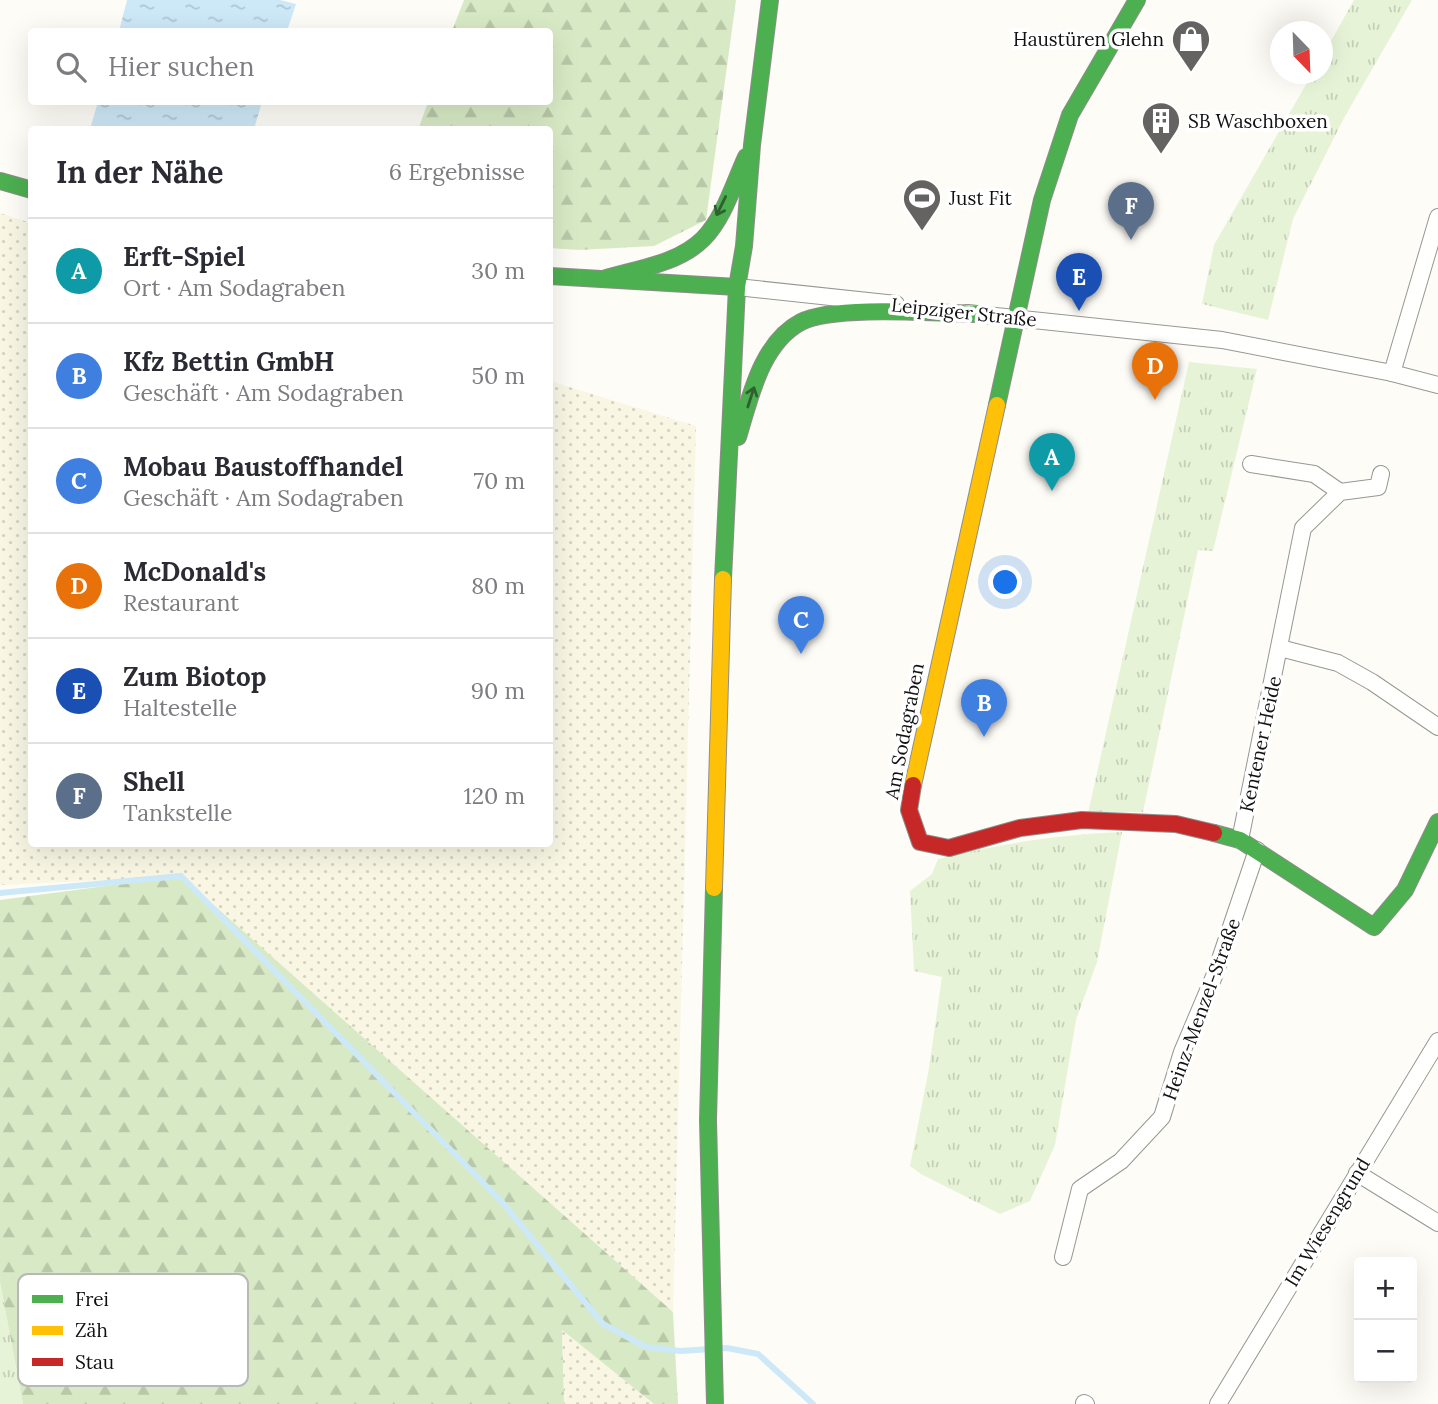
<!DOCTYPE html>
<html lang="de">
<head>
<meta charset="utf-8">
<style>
  :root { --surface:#fff; --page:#f7f7f7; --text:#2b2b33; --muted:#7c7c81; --line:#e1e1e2; --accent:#646362 }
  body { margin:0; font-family:Lora,serif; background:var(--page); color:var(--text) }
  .controls { position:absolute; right:21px; bottom:21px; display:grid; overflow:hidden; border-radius:7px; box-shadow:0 7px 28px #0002 }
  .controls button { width:63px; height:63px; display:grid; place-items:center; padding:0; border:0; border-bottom:2px solid var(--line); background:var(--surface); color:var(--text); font:35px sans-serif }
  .compass { position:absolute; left:1270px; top:21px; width:63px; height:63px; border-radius:50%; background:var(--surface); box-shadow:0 7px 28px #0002; rotate:157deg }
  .you { position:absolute; left:1006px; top:583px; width:24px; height:24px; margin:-18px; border:5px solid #fff; border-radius:50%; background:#1a73e8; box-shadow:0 0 0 10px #1a73e833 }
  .badge { display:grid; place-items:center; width:46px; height:46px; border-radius:50%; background:var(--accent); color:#fff; font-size:23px; font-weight:700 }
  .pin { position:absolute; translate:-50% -58px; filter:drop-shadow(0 2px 4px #0008) }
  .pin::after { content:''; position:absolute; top:37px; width:24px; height:21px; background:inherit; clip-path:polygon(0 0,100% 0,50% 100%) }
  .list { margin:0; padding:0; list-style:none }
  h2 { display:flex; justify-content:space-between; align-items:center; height:91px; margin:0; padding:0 28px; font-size:30px }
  h2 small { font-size:23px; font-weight:400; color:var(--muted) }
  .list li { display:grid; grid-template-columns:46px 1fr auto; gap:21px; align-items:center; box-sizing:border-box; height:105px; padding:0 28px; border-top:2px solid var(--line) }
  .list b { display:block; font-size:26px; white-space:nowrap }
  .list p { margin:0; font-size:23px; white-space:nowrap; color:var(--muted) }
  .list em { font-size:23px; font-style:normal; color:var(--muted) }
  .icon { flex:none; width:38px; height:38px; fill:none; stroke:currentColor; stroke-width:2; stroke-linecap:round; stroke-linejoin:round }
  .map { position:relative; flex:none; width:1438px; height:1404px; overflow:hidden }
  .search { position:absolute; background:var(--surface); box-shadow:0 7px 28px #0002; left:28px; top:28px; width:525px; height:77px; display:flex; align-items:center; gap:18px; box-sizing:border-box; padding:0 24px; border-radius:7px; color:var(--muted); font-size:26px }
  .panel { position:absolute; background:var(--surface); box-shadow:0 7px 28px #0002; left:28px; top:126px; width:525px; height:721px; border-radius:7px }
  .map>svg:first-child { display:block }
  .farmland { fill:url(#farmland-dots) }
  .grass { fill:url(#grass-tufts) }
  .forest { fill:url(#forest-firs) }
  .water { fill:url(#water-ripples) }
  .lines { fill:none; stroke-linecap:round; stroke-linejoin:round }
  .stream { stroke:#cde8f7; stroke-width:6 }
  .street-casing { stroke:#979795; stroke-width:18 }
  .fast-casing { stroke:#8e8d8b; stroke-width:18 }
  .slow-casing { stroke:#8e8d8b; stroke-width:18 }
  .jam-casing { stroke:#8e8d8b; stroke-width:18 }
  .street { stroke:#fffffe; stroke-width:16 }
  .fast { stroke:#4caf50; stroke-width:16 }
  .slow { stroke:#ffc107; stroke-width:16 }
  .jam { stroke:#c62828; stroke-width:16 }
  .oneway { stroke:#2e6030 }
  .labels { text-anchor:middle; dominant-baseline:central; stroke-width:7; stroke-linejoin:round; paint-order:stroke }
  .poi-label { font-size:19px; fill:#111; stroke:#fff; text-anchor:start }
  .street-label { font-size:19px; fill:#111; stroke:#fff }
  .key { fill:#fff; stroke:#b8b8b8; stroke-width:2 }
  .key-label { font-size:19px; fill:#111 }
</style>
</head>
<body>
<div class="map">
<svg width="1438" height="1404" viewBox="0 0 1438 1404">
  <defs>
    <pattern id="farmland-dots" width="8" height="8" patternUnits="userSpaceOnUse" patternTransform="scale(1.75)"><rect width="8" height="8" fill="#f9f7e4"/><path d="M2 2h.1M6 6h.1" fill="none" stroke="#d4d3c3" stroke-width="1.8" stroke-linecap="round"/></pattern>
    <pattern id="grass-tufts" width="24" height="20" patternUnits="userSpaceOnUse" patternTransform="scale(1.75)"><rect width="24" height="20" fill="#e7f3d7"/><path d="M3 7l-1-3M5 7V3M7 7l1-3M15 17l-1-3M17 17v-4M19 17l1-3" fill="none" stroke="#c5cfb8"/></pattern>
    <pattern id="forest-firs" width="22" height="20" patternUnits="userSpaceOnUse" patternTransform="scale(1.75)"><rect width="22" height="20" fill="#d8eac5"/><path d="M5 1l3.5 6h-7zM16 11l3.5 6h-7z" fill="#b8c8a8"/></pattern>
    <pattern id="water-ripples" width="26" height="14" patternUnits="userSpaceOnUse" patternTransform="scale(1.75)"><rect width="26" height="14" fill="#cde8f7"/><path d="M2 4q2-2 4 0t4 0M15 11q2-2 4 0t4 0" fill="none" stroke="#afc6d3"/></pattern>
  </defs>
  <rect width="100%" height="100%" fill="#fdfcf7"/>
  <g class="farmland">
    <polygon points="0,213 31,223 32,844 550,844 550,381 696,426 673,1312 181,877 0,885"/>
    <polygon points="562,1330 654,1404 564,1404"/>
  </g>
  <g class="grass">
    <polygon points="1354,0 1412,0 1344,118 1293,219 1268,320 1202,304 1214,245 1312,74 1322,74 1323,55"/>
    <polygon points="1189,362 1257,369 1213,551 1198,550 1143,812 1088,813"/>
    <path d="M1122 832 1097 962 1076 1020 1055 1145 1030 1201 1000 1214 921 1174 910 1166 929 1068 942 977 914 971 910 891 932 874 938 859C1002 843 1057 835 1122 832Z"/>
    <polygon points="0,1282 23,1404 0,1404"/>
  </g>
  <g class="forest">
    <polygon points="464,0 736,0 706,220 654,246 579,250 550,248 550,130 418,130 428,102 550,102 550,32 452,31"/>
    <polygon points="181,876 673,1312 678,1404 654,1404 562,1330 564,1404 23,1404 0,1282 0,900"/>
  </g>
  <g class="water">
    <polygon points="127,0 280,0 296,4 287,31 119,31"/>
    <polygon points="98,102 262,102 254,129 90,129"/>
  </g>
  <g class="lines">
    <polyline class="stream" points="0,893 181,876 501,1201 603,1324 646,1347 680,1351 727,1348 758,1354 813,1404"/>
    <g class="street-casing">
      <g id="street">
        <polyline points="737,287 896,304"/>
        <polyline points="967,313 1222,340 1392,373 1438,385"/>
        <polyline points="1392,373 1438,217"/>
        <polyline points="1251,464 1314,474 1340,492"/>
        <polyline points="1280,648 1338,663 1372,682 1438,727"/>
        <polyline points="1240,840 1303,528 1340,492 1378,487 1381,474"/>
        <polyline points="1357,1173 1438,1223"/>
        <polyline points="1063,1257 1080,1189 1121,1161 1162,1117 1182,1052 1215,974 1257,850"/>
        <polyline points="1084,1403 1086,1404"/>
        <polyline points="1218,1404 1438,1041"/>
      </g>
    </g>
    <g class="fast-casing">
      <g id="fast">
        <polyline points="0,181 32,190"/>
        <polyline points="550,276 737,287"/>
        <path d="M603 279C636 269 678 264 703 239 724 218 734 183 746 157"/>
        <polyline points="997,405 1042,200 1070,115 1137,0"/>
        <path d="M738 437C750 398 761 343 801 322 834 305 935 313 976 314"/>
        <polyline points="723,579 737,287 744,246 752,145 770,0"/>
        <polyline points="1214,833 1240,840 1374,927 1405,890 1438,822"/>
        <polyline points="714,888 708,1120 715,1404"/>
      </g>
    </g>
    <g class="slow-casing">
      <g id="slow">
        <polyline points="913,785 997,405"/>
        <polyline points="714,888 723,579"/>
      </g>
    </g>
    <g class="jam-casing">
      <polyline id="jam" points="913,785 909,810 920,842 949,848 1020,828 1082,820 1176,824 1214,833"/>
    </g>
    <use href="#street" class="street"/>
    <use href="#fast" class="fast"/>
    <use href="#slow" class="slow"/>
    <use href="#jam" class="jam"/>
  </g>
  <defs><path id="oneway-shaft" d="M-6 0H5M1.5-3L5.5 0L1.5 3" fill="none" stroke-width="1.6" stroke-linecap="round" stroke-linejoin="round" transform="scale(1.75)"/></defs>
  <g class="oneway">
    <use href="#oneway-shaft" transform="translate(721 206) rotate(116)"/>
    <use href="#oneway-shaft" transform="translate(751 397) rotate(-72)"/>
  </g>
  <defs>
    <g id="shop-pin" transform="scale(2.0125)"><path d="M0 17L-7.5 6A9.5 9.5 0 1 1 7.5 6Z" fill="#646362" stroke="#fff"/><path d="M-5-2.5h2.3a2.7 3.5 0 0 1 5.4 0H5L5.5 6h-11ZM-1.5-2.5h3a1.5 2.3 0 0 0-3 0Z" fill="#fff"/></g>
    <g id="building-pin" transform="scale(2.0125)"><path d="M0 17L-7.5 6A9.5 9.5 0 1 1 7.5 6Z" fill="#646362" stroke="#fff"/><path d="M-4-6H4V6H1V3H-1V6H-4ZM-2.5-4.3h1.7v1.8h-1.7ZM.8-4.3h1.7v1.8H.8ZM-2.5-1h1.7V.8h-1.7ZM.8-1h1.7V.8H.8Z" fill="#fff"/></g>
    <g id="stadium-pin" transform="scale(2.0125)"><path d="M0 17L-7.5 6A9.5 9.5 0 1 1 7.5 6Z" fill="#646362" stroke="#fff"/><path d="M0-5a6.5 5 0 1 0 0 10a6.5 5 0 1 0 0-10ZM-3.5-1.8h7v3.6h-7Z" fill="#fff"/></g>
  </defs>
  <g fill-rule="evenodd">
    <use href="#shop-pin" x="1191" y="39"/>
    <use href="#building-pin" x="1161" y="121"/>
    <use href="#stadium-pin" x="922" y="198"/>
  </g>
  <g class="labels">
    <g class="poi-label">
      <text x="1164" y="39" text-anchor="end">Haustüren Glehn</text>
      <text x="1188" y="121">SB Waschboxen</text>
      <text x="949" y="198">Just Fit</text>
    </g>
    <g class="street-label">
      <text transform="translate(964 312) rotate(6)">Leipziger Straße</text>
      <text transform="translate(904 731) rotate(-79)">Am Sodagraben</text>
      <text transform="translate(1260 744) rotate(-78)">Kentener Heide</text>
      <text transform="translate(1201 1009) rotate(-70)">Heinz-Menzel-Straße</text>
      <text transform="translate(1327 1222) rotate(-59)">Im Wiesengrund</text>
    </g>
  </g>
  <rect x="18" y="1274" width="230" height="112" rx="10" class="key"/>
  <rect x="32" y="1295" width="31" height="8" fill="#4caf50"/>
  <rect x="32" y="1326" width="31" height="9" fill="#ffc107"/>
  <rect x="32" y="1358" width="31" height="8" fill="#c62828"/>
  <g class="key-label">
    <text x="75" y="1306">Frei</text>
    <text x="75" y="1337">Zäh</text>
    <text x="75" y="1369">Stau</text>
  </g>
</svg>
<div class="controls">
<button>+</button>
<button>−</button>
</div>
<svg class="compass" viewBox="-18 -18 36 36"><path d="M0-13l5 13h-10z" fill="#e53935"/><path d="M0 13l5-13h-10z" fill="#7c7c81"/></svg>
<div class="you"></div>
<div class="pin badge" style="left:1052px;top:491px;background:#0f9aa8">A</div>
<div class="pin badge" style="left:984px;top:737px;background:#3f7fe0">B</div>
<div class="pin badge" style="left:801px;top:654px;background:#3f7fe0">C</div>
<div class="pin badge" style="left:1155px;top:400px;background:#e8710a">D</div>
<div class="pin badge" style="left:1079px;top:311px;background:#1a4fb4">E</div>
<div class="pin badge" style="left:1131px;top:240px;background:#5c6f8a">F</div>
<div class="search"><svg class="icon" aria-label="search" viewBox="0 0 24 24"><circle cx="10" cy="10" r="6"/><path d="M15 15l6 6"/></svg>Hier suchen</div>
<section class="panel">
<h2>In der Nähe<small>6 Ergebnisse</small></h2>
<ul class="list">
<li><span class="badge" style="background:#0f9aa8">A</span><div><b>Erft-Spiel</b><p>Ort · Am Sodagraben</p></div><em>30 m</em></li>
<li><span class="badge" style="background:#3f7fe0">B</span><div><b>Kfz Bettin GmbH</b><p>Geschäft · Am Sodagraben</p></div><em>50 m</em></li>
<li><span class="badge" style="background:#3f7fe0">C</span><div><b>Mobau Baustoffhandel</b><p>Geschäft · Am Sodagraben</p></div><em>70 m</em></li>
<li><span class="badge" style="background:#e8710a">D</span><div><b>McDonald's</b><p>Restaurant</p></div><em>80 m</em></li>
<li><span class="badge" style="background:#1a4fb4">E</span><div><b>Zum Biotop</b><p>Haltestelle</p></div><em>90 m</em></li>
<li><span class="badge" style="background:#5c6f8a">F</span><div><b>Shell</b><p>Tankstelle</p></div><em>120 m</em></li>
</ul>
</section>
</div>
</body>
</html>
